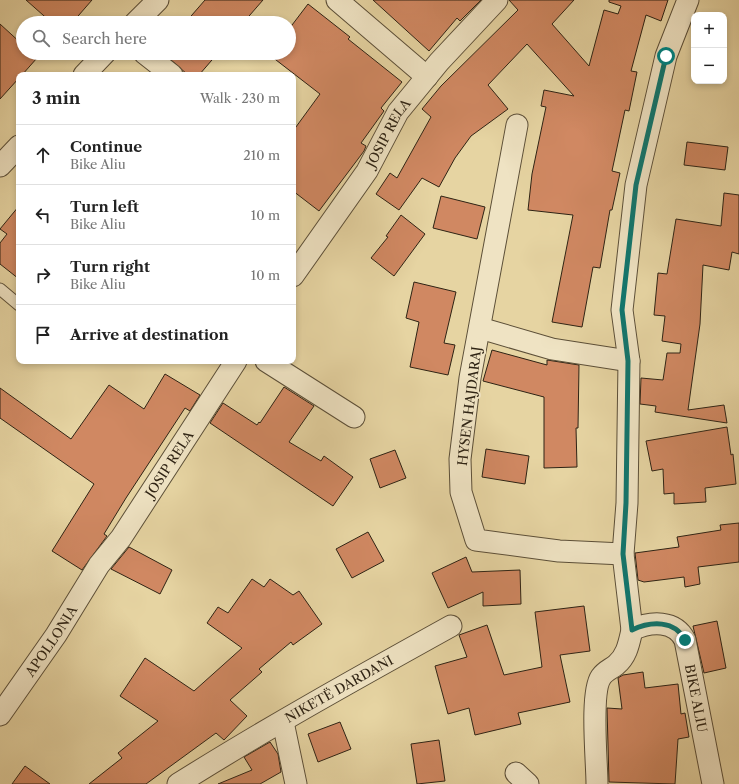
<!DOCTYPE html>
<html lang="en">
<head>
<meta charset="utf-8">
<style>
  :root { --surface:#fff; --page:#f2f2f2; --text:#222; --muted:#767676; --line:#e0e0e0 }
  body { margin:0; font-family:"Libre Caslon Text",serif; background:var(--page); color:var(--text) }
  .controls { position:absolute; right:12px; top:12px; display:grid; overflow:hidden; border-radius:8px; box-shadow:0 2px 6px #0003 }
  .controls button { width:36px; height:36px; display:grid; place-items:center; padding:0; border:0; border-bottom:1px solid var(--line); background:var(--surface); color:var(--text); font:20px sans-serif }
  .stop { position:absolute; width:12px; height:12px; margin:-9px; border:3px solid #0f766e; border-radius:50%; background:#fff }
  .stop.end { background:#0f766e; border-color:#fff; box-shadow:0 1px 4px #0008 }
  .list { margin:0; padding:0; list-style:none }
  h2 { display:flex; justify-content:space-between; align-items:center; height:52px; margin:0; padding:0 16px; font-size:17px }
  h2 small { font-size:13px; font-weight:400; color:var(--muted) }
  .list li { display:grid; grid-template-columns:26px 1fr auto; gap:12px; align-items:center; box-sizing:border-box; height:60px; padding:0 16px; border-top:1px solid var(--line) }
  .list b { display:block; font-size:15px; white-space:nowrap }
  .list p { margin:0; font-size:13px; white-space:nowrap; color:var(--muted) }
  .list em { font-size:13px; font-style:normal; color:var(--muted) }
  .icon { flex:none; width:22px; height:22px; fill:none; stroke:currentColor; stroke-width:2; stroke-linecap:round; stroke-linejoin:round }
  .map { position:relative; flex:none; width:739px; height:784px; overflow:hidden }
  .search { position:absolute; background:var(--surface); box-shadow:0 2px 6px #0003; left:16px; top:16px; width:280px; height:44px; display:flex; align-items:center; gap:10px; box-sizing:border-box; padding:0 14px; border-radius:22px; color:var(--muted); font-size:15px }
  .panel { position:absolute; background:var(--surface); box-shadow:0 2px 6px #0003; left:16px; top:72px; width:280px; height:292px; border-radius:8px }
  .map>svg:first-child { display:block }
  .building { fill:#d08862; stroke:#2e2314 }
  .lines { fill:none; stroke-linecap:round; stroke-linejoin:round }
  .service-casing { stroke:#5c4f38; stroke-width:13 }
  .minor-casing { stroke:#5c4f38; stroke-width:23 }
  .service { stroke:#efe3c3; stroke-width:11 }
  .minor { stroke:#efe3c3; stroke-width:21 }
  .route { stroke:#0f766e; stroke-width:5 }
  .labels { text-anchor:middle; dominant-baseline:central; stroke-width:4; stroke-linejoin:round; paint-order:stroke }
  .street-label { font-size:13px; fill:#2e2314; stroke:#efe3c3 }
</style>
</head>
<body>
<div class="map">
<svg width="739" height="784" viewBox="0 0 739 784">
  <rect width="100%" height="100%" fill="#e6d4a2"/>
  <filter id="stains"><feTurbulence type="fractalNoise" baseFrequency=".005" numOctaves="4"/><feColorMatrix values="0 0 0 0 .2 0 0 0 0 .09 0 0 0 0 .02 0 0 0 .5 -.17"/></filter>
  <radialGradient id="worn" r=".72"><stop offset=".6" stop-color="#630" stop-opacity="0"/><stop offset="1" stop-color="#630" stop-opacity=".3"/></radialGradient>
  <g class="building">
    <polygon points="26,0 92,0 72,23 52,23"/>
    <polygon points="205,0 263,0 243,23 185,23"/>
    <polygon points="373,0 481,0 460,21 457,18 429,51"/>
    <polygon points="509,0 574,0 552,24 589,66 604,10 618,14 621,6 609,2 609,0 668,0 661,21 646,15 631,71 637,72 629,111 625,110 612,171 620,173 612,210 610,210 600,268 593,267 582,327 552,322 573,215 528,210 532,174 546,107 541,106 544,90 574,96 527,44 488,85 508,109 471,136 455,158 439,187 422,178 399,210 376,194 390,173 397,178 431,117 422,109 441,86 518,10"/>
    <polygon points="308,4 350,37 348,39 402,82 381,108 384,111 361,143 366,146 364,151 319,211 293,191 293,131 320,94 267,53 289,53 289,29"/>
    <polygon points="0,24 23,45 23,53 31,53 37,58 22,75 19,75 19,78 0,99"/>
    <polygon points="163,53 218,53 199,75 188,75"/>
    <polygon points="687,142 728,147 725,170 684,165"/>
    <polygon points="724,193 739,195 739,254 732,252 729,270 703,265 700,324 688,410 724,405 727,423 655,412 656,406 640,404 641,378 663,380 667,353 680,353 681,344 662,341 665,316 654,315 658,273 667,274 676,219 721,226"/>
    <polygon points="441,196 485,207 477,239 433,228"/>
    <polygon points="19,206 19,279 0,264 0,243 7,234 0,229"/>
    <polygon points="401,215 425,234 394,276 371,258 388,237 386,236"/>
    <polygon points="414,282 456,292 444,343 455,345 448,375 410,367 419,322 406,318"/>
    <polygon points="492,350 547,365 547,360 579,365 578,428 576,428 577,467 544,468 544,397 483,381"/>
    <polygon points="165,374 200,395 190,411 185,408 126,498 104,534 107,536 82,570 52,551 94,484 0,418 0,388 71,439 109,385 144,409"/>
    <polygon points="284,387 314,406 289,442 321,461 324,456 353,477 333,506 210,423 223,403 257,425 259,422 260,423"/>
    <polygon points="727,427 731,455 733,454 736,484 705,488 706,502 674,504 674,493 664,494 663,469 652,471 646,441"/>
    <polygon points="486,449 529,456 525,484 482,477"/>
    <polygon points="395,450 406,478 380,488 370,459"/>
    <polygon points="739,523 739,562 698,567 700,584 685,587 684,577 644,582 638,580 635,553 679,547 677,537 721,530 720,525"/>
    <polygon points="368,532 384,561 352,578 336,549"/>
    <polygon points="129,547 172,570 160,594 111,569"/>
    <polygon points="466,557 472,572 520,570 521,604 483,606 483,592 448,608 432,573"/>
    <polygon points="252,579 264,587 270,579 293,595 299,591 322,624 293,645 291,642 259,669 262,672 230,700 247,716 224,740 216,733 146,784 89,784 122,758 118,753 158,721 120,696 145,658 194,691 242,648 207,623 218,607 228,613"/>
    <polygon points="584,606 590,651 560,655 570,702 518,713 521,724 475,735 469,708 448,714 435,666 467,657 459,635 487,625 504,675 542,667 535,612"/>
    <polygon points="717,621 726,668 704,673 693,626"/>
    <polygon points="643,672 645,688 678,684 681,714 685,713 689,737 678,739 675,784 609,782 607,708 622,709 618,678 623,675"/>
    <polygon points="340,722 351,749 318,762 308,734"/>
    <polygon points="439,740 445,781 417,784 411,744"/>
    <polygon points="270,742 278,754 281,772 260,784 218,784 252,770 244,757"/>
    <polygon points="25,766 50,784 12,784"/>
  </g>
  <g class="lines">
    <g class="service-casing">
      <polyline id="service" points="0,289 19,305"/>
    </g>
    <g class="minor-casing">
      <g id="minor">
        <polyline points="337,0 427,77"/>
        <path id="s1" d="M688 0 666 56 636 185 622 310 629 361 627 503 623 554 632 630C651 621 675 620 685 640L713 784"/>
        <polyline points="135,23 158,0"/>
        <polyline points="144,53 172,75"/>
        <polyline points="84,75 105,53"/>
        <polyline points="517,125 470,378 460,459 461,492 476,540 559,551 623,554"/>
        <polyline points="0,166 19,146"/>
        <path id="s2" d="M293 276 367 171 398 112 439 62 497 0"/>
        <polyline points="480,328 552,349 629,361"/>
        <polyline points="266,361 354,417"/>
        <path id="s3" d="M0 715 56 635 99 565 121 538 236 361"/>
        <polyline points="283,722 296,784"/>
        <polyline points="516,773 528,784"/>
        <path id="s4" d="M178 784C267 728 359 677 451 626"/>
        <path d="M597 784C597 762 590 693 601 677 605 671 611 669 616 665 627 656 629 643 632 630"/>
      </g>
    </g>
    <use href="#service" class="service"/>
    <use href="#minor" class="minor"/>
  </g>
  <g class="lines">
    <path class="route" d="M666 56 636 185 622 310 628 361 626 503 623 554 632 630C651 621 675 620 685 640"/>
  </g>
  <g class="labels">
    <g class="street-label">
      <text stroke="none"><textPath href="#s2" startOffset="172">JOSIP RELA</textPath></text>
      <text transform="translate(469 406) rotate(-83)">HYSEN HAJDARAJ</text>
      <text stroke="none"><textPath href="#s3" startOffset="303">JOSIP RELA</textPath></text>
      <text stroke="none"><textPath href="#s3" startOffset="90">APOLLONIA</textPath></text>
      <text stroke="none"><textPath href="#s4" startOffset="187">NIKETË DARDANI</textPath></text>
      <text stroke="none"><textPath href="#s1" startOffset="759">BIKE ALIU</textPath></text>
    </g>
  </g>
  <rect width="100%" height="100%" filter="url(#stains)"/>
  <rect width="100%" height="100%" fill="url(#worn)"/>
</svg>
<div class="controls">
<button>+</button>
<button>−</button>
</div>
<div class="stop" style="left:666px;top:56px"></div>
<div class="stop end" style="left:685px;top:640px"></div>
<div class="search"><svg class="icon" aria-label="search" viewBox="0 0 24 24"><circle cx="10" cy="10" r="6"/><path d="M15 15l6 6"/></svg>Search here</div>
<section class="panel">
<h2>3 min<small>Walk · 230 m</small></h2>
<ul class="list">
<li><svg class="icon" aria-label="ahead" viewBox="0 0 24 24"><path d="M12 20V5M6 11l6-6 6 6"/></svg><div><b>Continue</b><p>Bike Aliu</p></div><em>210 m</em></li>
<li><svg class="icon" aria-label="left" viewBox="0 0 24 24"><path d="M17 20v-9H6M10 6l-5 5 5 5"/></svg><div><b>Turn left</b><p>Bike Aliu</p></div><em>10 m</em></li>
<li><svg class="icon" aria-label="right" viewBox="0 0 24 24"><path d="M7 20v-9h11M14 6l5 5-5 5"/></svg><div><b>Turn right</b><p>Bike Aliu</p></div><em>10 m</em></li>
<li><svg class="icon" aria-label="arrive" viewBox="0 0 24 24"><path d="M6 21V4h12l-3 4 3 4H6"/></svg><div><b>Arrive at destination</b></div></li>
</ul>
</section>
</div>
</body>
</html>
